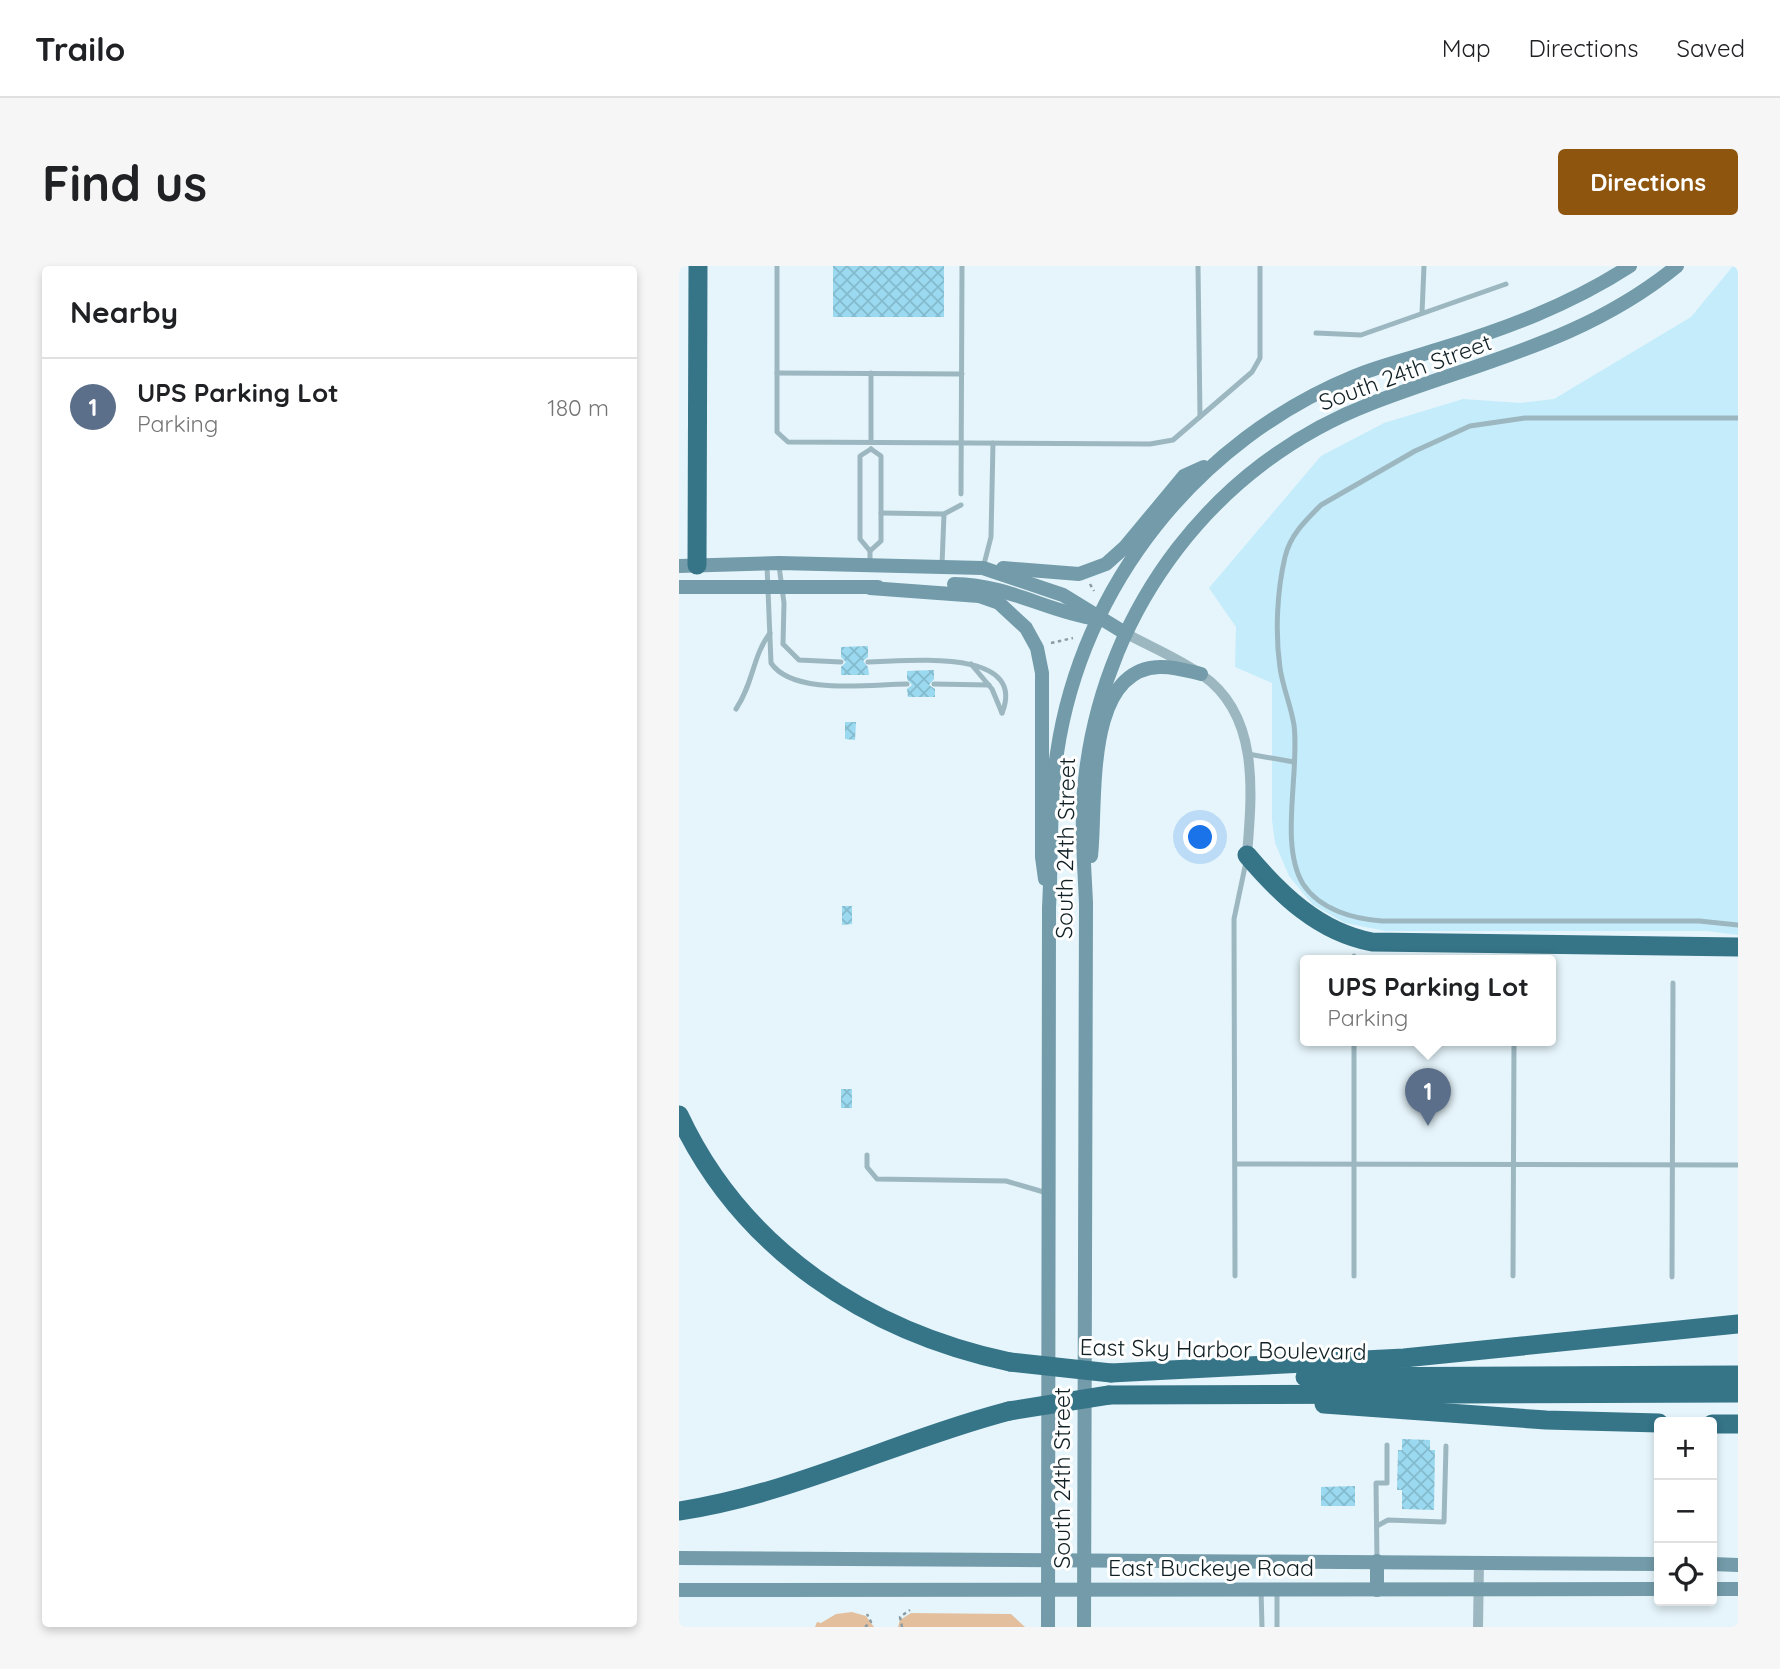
<!DOCTYPE html>
<html lang="en">
<head>
<meta charset="utf-8">
<style>
  :root { --surface:#fff; --page:#f6f6f6; --text:#202124; --muted:#757577; --line:#e0e0e0; --accent:#8e550e }
  body { margin:0; font-family:Quicksand,sans-serif; background:var(--page); color:var(--text) }
  .controls { position:absolute; right:21px; bottom:21px; display:grid; overflow:hidden; border-radius:7px; box-shadow:0 4px 10px #0003 }
  .controls button { width:63px; height:63px; display:grid; place-items:center; padding:0; border:0; border-bottom:2px solid var(--line); background:var(--surface); color:var(--text); font:35px sans-serif }
  .you { position:absolute; left:522px; top:572px; width:24px; height:24px; margin:-18px; border:5px solid #fff; border-radius:50%; background:#1a73e8; box-shadow:0 0 0 10px #1a73e833 }
  .badge { display:grid; place-items:center; width:46px; height:46px; border-radius:50%; background:var(--accent); color:#fff; font-size:23px; font-weight:700 }
  .pin { position:absolute; translate:-50% -58px; filter:drop-shadow(0 2px 4px #0008) }
  .pin::after { content:''; position:absolute; top:37px; width:24px; height:21px; background:inherit; clip-path:polygon(0 0,100% 0,50% 100%) }
  .popup { position:absolute; left:621px; top:689px; width:256px; height:91px; box-sizing:border-box; display:grid; place-content:center; border-radius:7px; background:var(--surface); filter:drop-shadow(0 2px 5px #0005); font-size:23px; white-space:nowrap; color:var(--muted) }
  .popup b { font-size:26px; color:var(--text) }
  .popup::after { content:''; position:absolute; left:50%; top:100%; margin-left:-14px; border:14px solid transparent; border-top-color:var(--surface) }
  .list { margin:0; padding:0; list-style:none }
  h2 { display:flex; justify-content:space-between; align-items:center; height:91px; margin:0; padding:0 28px; font-size:30px }
  h2 small { font-size:23px; font-weight:400; color:var(--muted) }
  .list li { display:grid; grid-template-columns:46px 1fr auto; gap:21px; align-items:center; box-sizing:border-box; height:98px; padding:0 28px; border-top:2px solid var(--line) }
  .list b { display:block; font-size:26px; white-space:nowrap }
  .list p { margin:0; font-size:23px; white-space:nowrap; color:var(--muted) }
  .list em { font-size:23px; font-style:normal; color:var(--muted) }
  .icon { flex:none; width:38px; height:38px; fill:none; stroke:currentColor; stroke-width:2; stroke-linecap:round; stroke-linejoin:round }
  .map { position:relative; flex:none; width:1059px; height:1361px; overflow:hidden; border-radius:7px }
  header { display:flex; align-items:center; gap:42px; box-sizing:border-box; height:98px; padding:0 35px; background:var(--surface); border-bottom:2px solid var(--line) }
  header strong { font-size:33px }
  nav { display:flex; gap:38px; margin-inline-start:auto; font-size:24px }
  .intro { display:flex; align-items:center; justify-content:space-between; box-sizing:border-box; height:168px; padding:0 42px }
  h1 { margin:0; font-size:49px }
  .button { padding:18px 32px; border-radius:7px; background:var(--accent); color:#fff; font-size:24px; font-weight:700 }
  main { display:flex; gap:42px; padding:0 42px }
  aside { flex:1; background:var(--surface); border-radius:7px; box-shadow:0 4px 10px #0003 }
  .map>svg:first-child { display:block }
  .built { fill:#c5ecfb }
  .green { fill:#e4bf9d }
  .building { fill:url(#building-cross-hatch) }
  .lines { fill:none; stroke-linecap:round; stroke-linejoin:round }
  .path { stroke:#8b9ba1; stroke-width:2.5; stroke-dasharray:3.5 3.5; stroke-linecap:butt }
  .lane { stroke:#9db7c1; stroke-width:5 }
  .street { stroke:#9db7c1; stroke-width:10 }
  .secondary { stroke:#739ba9; stroke-width:14 }
  .highway { stroke:#367488; stroke-width:19 }
  .highway-bridge { stroke:#367488; stroke-width:19 }
  .labels { text-anchor:middle; dominant-baseline:central; stroke-width:6; stroke-linejoin:round; paint-order:stroke }
  .street-label { font-size:23px; fill:#102025; stroke:#fff }
</style>
</head>
<body>
<header>
<strong>Trailo</strong>
<nav><a>Map</a><a>Directions</a><a>Saved</a></nav>
</header>
<div class="intro"><h1>Find us</h1><a class="button">Directions</a></div>
<main>
<aside>
<h2>Nearby<small></small></h2>
<ul class="list">
<li><span class="badge" style="background:#5c6f8a">1</span><div><b>UPS Parking Lot</b><p>Parking</p></div><em>180 m</em></li>
</ul>
</aside>
<div class="map">
<svg width="1059" height="1361" viewBox="0 0 1059 1361">
  <defs>
    <pattern id="building-cross-hatch" width="8" height="8" patternUnits="userSpaceOnUse" patternTransform="scale(1.75)"><rect width="8" height="8" fill="#9ad9ef"/><path d="M0 0l8 8M0 8l8-8" fill="none" stroke="#84bacd"/></pattern>
  </defs>
  <rect width="100%" height="100%" fill="#e5f5fb"/>
  <polygon class="built" points="1054,0 1059,0 1059,669 1028,665 707,665 666,657 634,639 610,610 596,577 593,554 593,417 556,401 557,361 530,322 642,190 705,157 784,133 841,137 875,133 1012,51"/>
  <g class="green">
    <polygon points="173,1346 187,1350 195,1361 136,1361 138,1356 142,1357 157,1348"/>
    <polygon points="232,1347 332,1348 346,1361 219,1361 221,1354"/>
  </g>
  <g class="building">
    <rect x="154" y="0" width="111" height="51"/>
    <polygon points="189,380 189,391 184,395 189,401 190,409 162,409 162,401 167,396 162,391 162,381"/>
    <polygon points="255,404 255,413 250,419 256,423 256,431 229,431 228,423 233,419 228,413 228,405"/>
    <polygon points="166,456 177,456 176,474 166,473"/>
    <polygon points="163,640 173,640 173,658 163,659"/>
    <rect x="162" y="823" width="11" height="19"/>
    <polygon points="723,1173 751,1174 751,1184 756,1184 755,1244 723,1243 723,1224 718,1224 719,1184 723,1184"/>
    <polygon points="676,1220 676,1240 642,1240 642,1221"/>
  </g>
  <g class="lines">
    <g class="path">
      <polyline points="411,318 415,325"/>
      <polyline points="372,377 394,372"/>
      <polyline points="186,1361 192,1356 188,1348"/>
      <polyline points="223,1361 221,1351 231,1344"/>
    </g>
    <g class="lane">
      <polyline points="98,0 98,166 109,176 471,178 494,174 573,106 581,92 581,0"/>
      <polyline points="519,0 521,151"/>
      <polyline points="743,47 745,0"/>
      <polyline points="637,67 682,69 827,18"/>
      <polyline points="98,107 283,108"/>
      <polyline points="192,107 192,176"/>
      <path d="M1059 152H846L791 160 736 185 642 239C627 254 611 269 606 291 598 325 596 367 601 402 604 422 612 440 615 459 621 505 600 579 624 618 641 644 675 653 703 655H1020L1059 659"/>
      <polyline points="282,228 283,0"/>
      <polyline points="202,247 265,248 282,239"/>
      <polyline points="191,285 202,275 202,190 192,183"/>
      <polyline points="191,297 191,285 181,273 181,190 192,183"/>
      <polyline points="263,299 265,248"/>
      <path d="M88 300 92 397C114 430 192 418 228 418"/>
      <polyline points="100,300 105,337 104,378 120,394 162,396"/>
      <polyline points="304,302 312,271 314,177"/>
      <path d="M189 396C224 396 350 380 323 447"/>
      <polyline points="292,398 313,423 323,447"/>
      <polyline points="255,418 310,419"/>
      <path d="M57 443C75 416 73 391 91 367"/>
      <polyline points="569,488 615,496"/>
      <polyline points="675,690 675,694"/>
      <polyline points="188,889 188,901 198,913 327,915 368,927"/>
      <polyline points="557,898 1059,899"/>
      <polyline points="556,1010 555,653 567,596"/>
      <polyline points="675,1010 675,774"/>
      <polyline points="834,1010 835,774"/>
      <polyline points="993,1011 994,717"/>
      <polyline points="698,1260 709,1254 765,1256 767,1180"/>
      <polyline points="698,1295 697,1217 708,1217 708,1179"/>
      <polyline points="582,1324 583,1361"/>
      <polyline points="598,1361 598,1326"/>
    </g>
    <g class="street">
      <path d="M446 367C472 381 499 392 523 409 581 449 573 527 568 589"/>
      <polyline points="799,1361 800,1296"/>
    </g>
    <g class="secondary">
      <polyline points="0,300 100,297 304,302 384,329 446,367"/>
      <polyline points="324,302 400,308 427,298 446,281 505,210 525,201"/>
      <path d="M275 318C331 319 366 345 417 353"/>
      <polyline points="0,321 199,321"/>
      <polyline points="191,322 300,330 320,337 347,362 358,382 363,407 363,591 366,613"/>
      <path d="M412 590C418 538 404 404 480 401 495 400 509 405 522 408"/>
      <polyline points="0,1292 980,1298"/>
      <polyline points="1033,1298 1059,1299"/>
      <polyline points="1033,1323 1059,1323"/>
      <polyline points="0,1324 980,1323"/>
      <polyline points="698,1324 698,1295"/>
      <path d="M369 1361 370 641C373 590 370 538 378 487 403 318 519 174 676 110 703 99 730 93 757 84 826 63 891 39 951 0"/>
      <path d="M405 1361 407 637C405 593 401 548 407 505 428 340 536 198 691 138 799 96 905 76 998 0"/>
    </g>
    <g class="highway">
      <polyline points="18,299 19,0"/>
      <path d="M568 589C602 629 640 666 693 676L1059 681"/>
      <path d="M0 849C63 984 189 1066 331 1096"/>
      <polyline points="432,1107 725,1092 1059,1058"/>
      <polyline points="626,1111 1059,1109"/>
      <polyline points="430,1129 1059,1127"/>
      <polyline points="645,1138 867,1154 980,1157"/>
      <polyline points="1033,1158 1059,1158"/>
      <path d="M0 1245C114 1228 219 1174 330 1145"/>
    </g>
    <g class="highway-bridge">
      <polyline points="331,1096 432,1107"/>
      <polyline points="330,1145 430,1129"/>
    </g>
  </g>
  <g class="labels">
    <g class="street-label">
      <text transform="translate(726 106) rotate(-20)">South 24th Street</text>
      <text transform="translate(386 582) rotate(-89)">South 24th Street</text>
      <text transform="translate(544 1083) rotate(1)">East Sky Harbor Boulevard</text>
      <text transform="translate(382 1212) rotate(-90)">South 24th Street</text>
      <text x="532" y="1301">East Buckeye Road</text>
    </g>
  </g>
</svg>
<div class="controls">
<button>+</button>
<button>−</button>
<button><svg class="icon" aria-label="locate" viewBox="0 0 24 24"><circle cx="12" cy="12" r="6"/><path d="M12 2v4M12 18v4M2 12h4M18 12h4"/></svg></button>
</div>
<div class="you"></div>
<div class="pin badge" style="left:749px;top:860px;background:#5c6f8a">1</div>
<div class="popup"><b>UPS Parking Lot</b>Parking</div>
</div>
</main>
</body>
</html>
